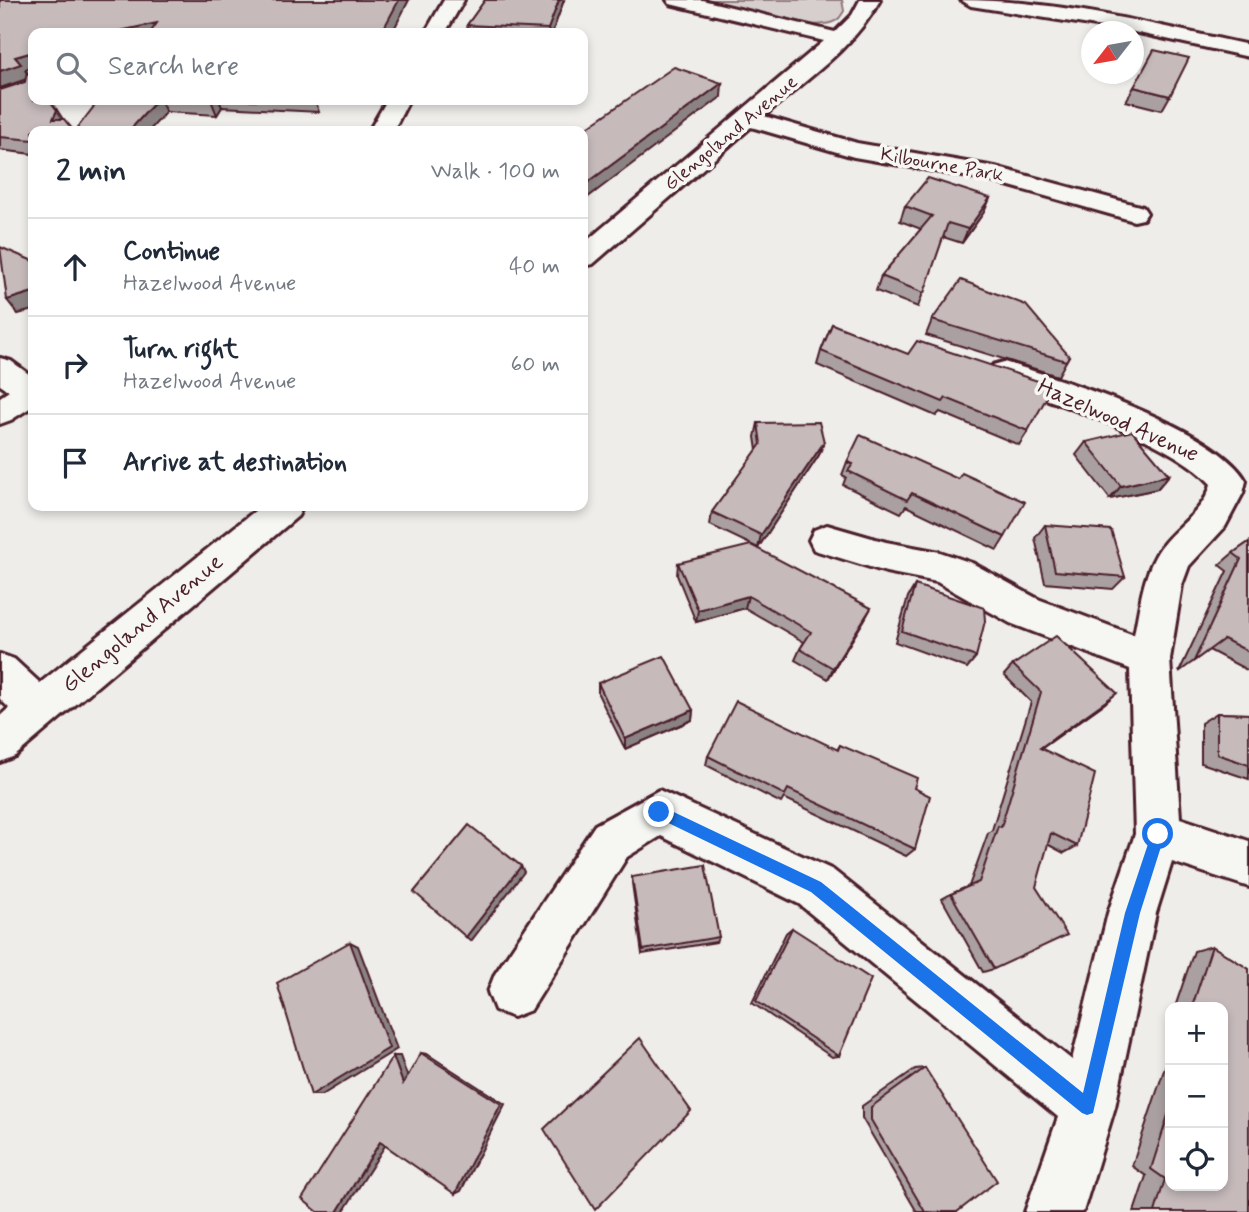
<!DOCTYPE html>
<html lang="en">
<head>
<meta charset="utf-8">
<style>
  :root { --surface:#fff; --page:#f2f2f3; --text:#1f2937; --muted:#747a83; --line:#e0e1e3 }
  body { margin:0; font-family:Mynerve,sans-serif; background:var(--page); color:var(--text) }
  .controls { position:absolute; right:21px; bottom:21px; display:grid; overflow:hidden; border-radius:14px; box-shadow:0 4px 10px #0003 }
  .controls button { width:63px; height:63px; display:grid; place-items:center; padding:0; border:0; border-bottom:2px solid var(--line); background:var(--surface); color:var(--text); font:35px sans-serif }
  .compass { position:absolute; left:1081px; top:21px; width:63px; height:63px; border-radius:50%; background:var(--surface); box-shadow:0 4px 10px #0003; rotate:239deg }
  .stop { position:absolute; width:21px; height:21px; margin:-16px; border:5px solid #1a73e8; border-radius:50%; background:#fff }
  .stop.end { background:#1a73e8; border-color:#fff; box-shadow:0 2px 7px #0008 }
  .list { margin:0; padding:0; list-style:none }
  h2 { display:flex; justify-content:space-between; align-items:center; height:91px; margin:0; padding:0 28px; font-size:30px }
  h2 small { font-size:23px; font-weight:400; color:var(--muted) }
  .list li { display:grid; grid-template-columns:46px 1fr auto; gap:21px; align-items:center; box-sizing:border-box; height:98px; padding:0 28px; border-top:2px solid var(--line) }
  .list b { display:block; font-size:26px; white-space:nowrap }
  .list p { margin:0; font-size:23px; white-space:nowrap; color:var(--muted) }
  .list em { font-size:23px; font-style:normal; color:var(--muted) }
  .icon { flex:none; width:38px; height:38px; fill:none; stroke:currentColor; stroke-width:2; stroke-linecap:round; stroke-linejoin:round }
  .map { position:relative; flex:none; width:1249px; height:1212px; overflow:hidden }
  .search { position:absolute; background:var(--surface); box-shadow:0 4px 10px #0003; left:28px; top:28px; width:560px; height:77px; display:flex; align-items:center; gap:18px; box-sizing:border-box; padding:0 24px; border-radius:14px; color:var(--muted); font-size:26px }
  .panel { position:absolute; background:var(--surface); box-shadow:0 4px 10px #0003; left:28px; top:126px; width:560px; height:385px; border-radius:14px }
  .map>svg:first-child { display:block }
  .green { fill:#d7cfce; stroke:#90777c; stroke-width:2 }
  .lines { fill:none; stroke-linecap:round; stroke-linejoin:round }
  .street-casing { stroke:#4a1f2b; stroke-width:6 }
  .secondary-casing { stroke:#4a1f2b; stroke-width:6 }
  .street { fill:#f6f6f2; fill-rule:evenodd }
  .secondary { fill:#f6f6f2; fill-rule:evenodd }
  .wall { fill:#aaa0a1; stroke:#4a1f2b; stroke-width:2 }
  .shaded-wall { fill:#8b8283; stroke:#4a1f2b; stroke-width:2 }
  .building { fill:#c6babb; stroke:#4a1f2b; stroke-width:2 }
  .route { fill:#1a73e8 }
  .labels { text-anchor:middle; dominant-baseline:central; stroke-width:7; stroke-linejoin:round; paint-order:stroke }
  .far-street-label { font-size:19px; fill:#4a1f2b; stroke:#f6f6f2 }
  .street-label { font-size:23px; fill:#4a1f2b; stroke:#f6f6f2 }
</style>
</head>
<body>
<div class="map">
<svg width="1249" height="1212" viewBox="0 0 1249 1212">
  <rect width="100%" height="100%" fill="#efedea"/>
  <filter id="ink" filterUnits="userSpaceOnUse"><feTurbulence type="fractalNoise" baseFrequency=".0143" numOctaves="2"/><feDisplacementMap in="SourceGraphic" scale="14" xChannelSelector="R" yChannelSelector="G"/><feConvolveMatrix kernelMatrix="1 2 1 2 8 2 1 2 1" color-interpolation-filters="sRGB"/></filter>
  <g filter="url(#ink)">
    <path class="green" d="M692 0H842L844 11C841 16 839 20 833 22 805 33 723 7 692 0Z"/>
    <g class="lines">
      <g class="street-casing">
        <g id="street">
          <polygon points="444,0 464,0 445,33 425,33"/>
          <path d="M667 0H702L835 32 852 15 860 0H880C854 48 804 81 764 116L857 143 995 167 1143 207 1147 213 1143 219 1134 221 992 181 854 157 751 127 593 264 583 266V244L824 41 670 4Z"/>
          <polygon points="387,100 409,100 393,131 369,131"/>
          <polygon points="0,358 11,361 33,377 33,406 11,420 0,424 0,397 9,391 0,385"/>
          <path d="M1004 362C1062 379 1218 429 1246 481L1243 493 1225 527 1189 566 1182 585 1170 659 1180 818 1249 841V887L1172 862 1156 913 1115 1107 1083 1212H1025L1058 1117 799 904 661 836 627 857 531 1010 513 1017 495 1010 488 992 495 974 595 825 659 790 833 870 1072 1060 1108 913 1135 834 1130 669 1010 623 937 582 886 572 814 550 809 540 814 530 827 525 886 542 940 552 972 563 1038 599 1134 635C1140 606 1143 572 1161 547 1177 525 1204 512 1211 484 1172 440 1050 400 993 381L988 373 993 365Z"/>
          <polygon points="261,506 303,506 298,516 15,756 0,762 0,716 9,708 0,699 0,654 14,659 40,683"/>
        </g>
      </g>
      <g class="secondary-casing">
        <path id="secondary" d="M961 0C1058 0 1154 25 1249 45V57L1134 32 971 6Z"/>
      </g>
      <use href="#street" class="street"/>
      <use href="#secondary" class="secondary"/>
    </g>
    <g class="wall">
      <polygon points="0,0 33,33 25,70 27,74 33,131 33,154 0,150 0,90 25,82 26,79 0,88"/>
      <polygon points="485,0 564,0 552,33 469,33 467,25"/>
      <polygon points="1134,87 1170,96 1162,110 1126,101"/>
      <polygon points="99,100 315,100 319,112 222,107 217,115 166,112"/>
      <polygon points="990,198 984,212 962,243 943,237 918,307 876,291 881,276 921,229 900,221 905,206"/>
      <polygon points="932,320 1069,356 1058,376 926,335"/>
      <polygon points="832,324 1028,431 1019,445 940,412 936,416 817,365 821,351"/>
      <polygon points="758,423 824,442 819,455 758,548 710,525 712,512 757,450 755,437"/>
      <polygon points="1086,442 1169,475 1157,489 1110,499 1076,455"/>
      <polygon points="847,462 1005,537 997,550 906,506 901,513 843,485 846,477 842,475"/>
      <polygon points="1045,525 1125,577 1113,589 1045,583 1035,538"/>
      <polygon points="1249,542 1249,671 1209,650 1179,672 1227,571 1219,565 1233,553"/>
      <polygon points="678,563 871,608 828,679 795,660 800,649 804,642 745,608 696,622 677,575"/>
      <polygon points="915,585 976,657 967,668 895,642 908,597"/>
      <polygon points="1013,665 1105,703 1041,749 1077,846 1064,853 1047,844 994,969 983,972 942,899 951,894 969,886 988,833 992,830 1031,702 1004,675"/>
      <polygon points="598,683 693,710 692,720 625,749 598,694"/>
      <polygon points="1217,713 1249,714 1249,779 1201,763 1201,723"/>
      <polygon points="840,745 914,788 915,849 906,856 784,798 781,803 706,765 708,756 837,750"/>
      <polygon points="632,877 719,937 716,942 642,954 632,883"/>
      <polygon points="792,928 839,1056 832,1057 752,1003 786,933"/>
      <polygon points="1212,946 1249,969 1249,1212 1134,1212 1146,1176 1132,1166 1170,1052 1170,1186 1223,1186 1223,1007 1175,1007 1194,951"/>
      <polygon points="925,1068 957,1212 917,1212 862,1118 862,1106 915,1069"/>
    </g>
    <g class="shaded-wall">
      <polygon points="399,0 409,0 392,33 367,33"/>
      <polygon points="559,0 564,0 552,33 549,33 548,29"/>
      <polygon points="157,23 162,33 110,33"/>
      <polygon points="33,52 33,68 25,70 30,78 0,88 0,71 15,57"/>
      <polygon points="722,83 721,97 583,201 583,205 583,186"/>
      <polygon points="157,100 160,100 166,112 149,131 129,131"/>
      <polygon points="211,100 219,100 222,107 217,115"/>
      <polygon points="57,110 66,124 53,119"/>
      <polygon points="990,198 984,212 962,243 968,229"/>
      <polygon points="33,292 33,310 18,314 7,300"/>
      <polygon points="824,442 819,455 758,548 761,535"/>
      <polygon points="1169,475 1157,489 1110,499 1121,486"/>
      <polygon points="748,596 745,608 696,622 698,610"/>
      <polygon points="871,608 865,619 828,679 833,668"/>
      <polygon points="1117,693 1105,703 1029,757 1040,748"/>
      <polygon points="693,710 692,720 625,749 625,739"/>
      <polygon points="521,866 524,872 471,941 466,937"/>
      <polygon points="350,942 358,946 397,1049 322,1095 311,1095"/>
      <polygon points="421,1053 427,1054 505,1104 461,1191 455,1194"/>
      <polygon points="393,1056 400,1056 410,1084 403,1084"/>
      <polygon points="388,1141 343,1212 337,1212 380,1142"/>
    </g>
    <g class="building">
      <polygon points="0,0 399,0 384,28 367,33 150,33 157,23 110,33 33,33 33,52 15,57 21,64 0,71"/>
      <polygon points="485,0 559,0 548,29 467,25"/>
      <polygon points="1154,50 1189,58 1170,96 1134,87"/>
      <polygon points="674,67 722,83 583,186 583,140 588,137 583,135 582,131"/>
      <polygon points="27,72 33,79 33,100 49,100 57,110 53,119 64,119 74,131 33,131 33,140 0,137 0,90 25,82"/>
      <polygon points="99,100 157,100 129,131 75,131"/>
      <polygon points="928,178 990,198 968,229 948,223 924,293 881,276 932,216 905,206"/>
      <polygon points="0,247 33,261 33,292 7,300"/>
      <polygon points="961,280 1026,305 1069,356 1066,361 932,320"/>
      <polygon points="832,324 908,354 917,341 1053,386 1028,431 946,398 943,402 821,351"/>
      <polygon points="819,422 824,442 761,535 712,512 761,444 758,423"/>
      <polygon points="1132,431 1169,475 1121,486 1086,442"/>
      <polygon points="860,435 958,479 962,473 1025,502 1005,537 912,493 907,500 848,471 853,464 847,462"/>
      <polygon points="1045,525 1111,530 1125,577 1055,571"/>
      <polygon points="1249,542 1249,652 1224,639 1194,661 1241,559 1233,553"/>
      <polygon points="751,545 871,608 833,668 800,649 811,632 748,596 698,610 678,563"/>
      <polygon points="915,585 984,608 985,621 976,657 902,631"/>
      <polygon points="1056,636 1117,693 1040,748 1095,774 1077,846 1051,833 1036,887 1067,935 994,969 951,894 979,882 998,826 1001,827 1041,692 1013,665"/>
      <polygon points="664,656 693,710 625,739 598,683"/>
      <polygon points="736,701 838,750 840,745 917,778 914,788 930,796 915,849 788,789 785,795 708,756"/>
      <polygon points="1217,713 1249,714 1249,765 1217,754"/>
      <polygon points="469,825 521,866 466,937 414,892"/>
      <polygon points="705,865 719,937 643,950 632,877"/>
      <polygon points="792,928 871,979 839,1056 756,1001"/>
      <polygon points="350,942 389,1048 311,1095 277,983"/>
      <polygon points="1212,946 1249,969 1249,1212 1155,1212 1165,1179 1151,1169 1170,1109 1170,1186 1223,1186 1223,1007 1192,1007"/>
      <polygon points="640,1038 691,1111 595,1210 544,1129"/>
      <polygon points="421,1053 501,1104 455,1194 380,1142 337,1212 318,1212 302,1199 393,1056 403,1084"/>
      <polygon points="925,1068 997,1181 957,1212 925,1212 871,1120 871,1107"/>
    </g>
  </g>
  <polygon class="route" points="659,805 821,882 1083,1093 1125,913 1153,829 1163,829 1165,834 1140,913 1093,1113 1087,1115 1082,1113 811,892 654,816 654,807"/>
  <g class="labels">
    <g class="far-street-label">
      <text transform="translate(731 133) rotate(-40)">Glengoland Avenue</text>
      <text transform="translate(942 165) rotate(10)">Kilbourne Park</text>
    </g>
    <g class="street-label">
      <text transform="translate(1118 421) rotate(24)">Hazelwood Avenue</text>
      <text transform="translate(143 624) rotate(-40)">Glengoland Avenue</text>
    </g>
  </g>
</svg>
<div class="controls">
<button>+</button>
<button>−</button>
<button><svg class="icon" aria-label="locate" viewBox="0 0 24 24"><circle cx="12" cy="12" r="6"/><path d="M12 2v4M12 18v4M2 12h4M18 12h4"/></svg></button>
</div>
<svg class="compass" viewBox="-18 -18 36 36"><path d="M0-13l5 13h-10z" fill="#e53935"/><path d="M0 13l5-13h-10z" fill="#747a83"/></svg>
<div class="stop" style="left:1158px;top:834px"></div>
<div class="stop end" style="left:659px;top:812px"></div>
<div class="search"><svg class="icon" aria-label="search" viewBox="0 0 24 24"><circle cx="10" cy="10" r="6"/><path d="M15 15l6 6"/></svg>Search here</div>
<section class="panel">
<h2>2 min<small>Walk · 100 m</small></h2>
<ul class="list">
<li><svg class="icon" aria-label="ahead" viewBox="0 0 24 24"><path d="M12 20V5M6 11l6-6 6 6"/></svg><div><b>Continue</b><p>Hazelwood Avenue</p></div><em>40 m</em></li>
<li><svg class="icon" aria-label="right" viewBox="0 0 24 24"><path d="M7 20v-9h11M14 6l5 5-5 5"/></svg><div><b>Turn right</b><p>Hazelwood Avenue</p></div><em>60 m</em></li>
<li><svg class="icon" aria-label="arrive" viewBox="0 0 24 24"><path d="M6 21V4h12l-3 4 3 4H6"/></svg><div><b>Arrive at destination</b></div></li>
</ul>
</section>
</div>
</body>
</html>
